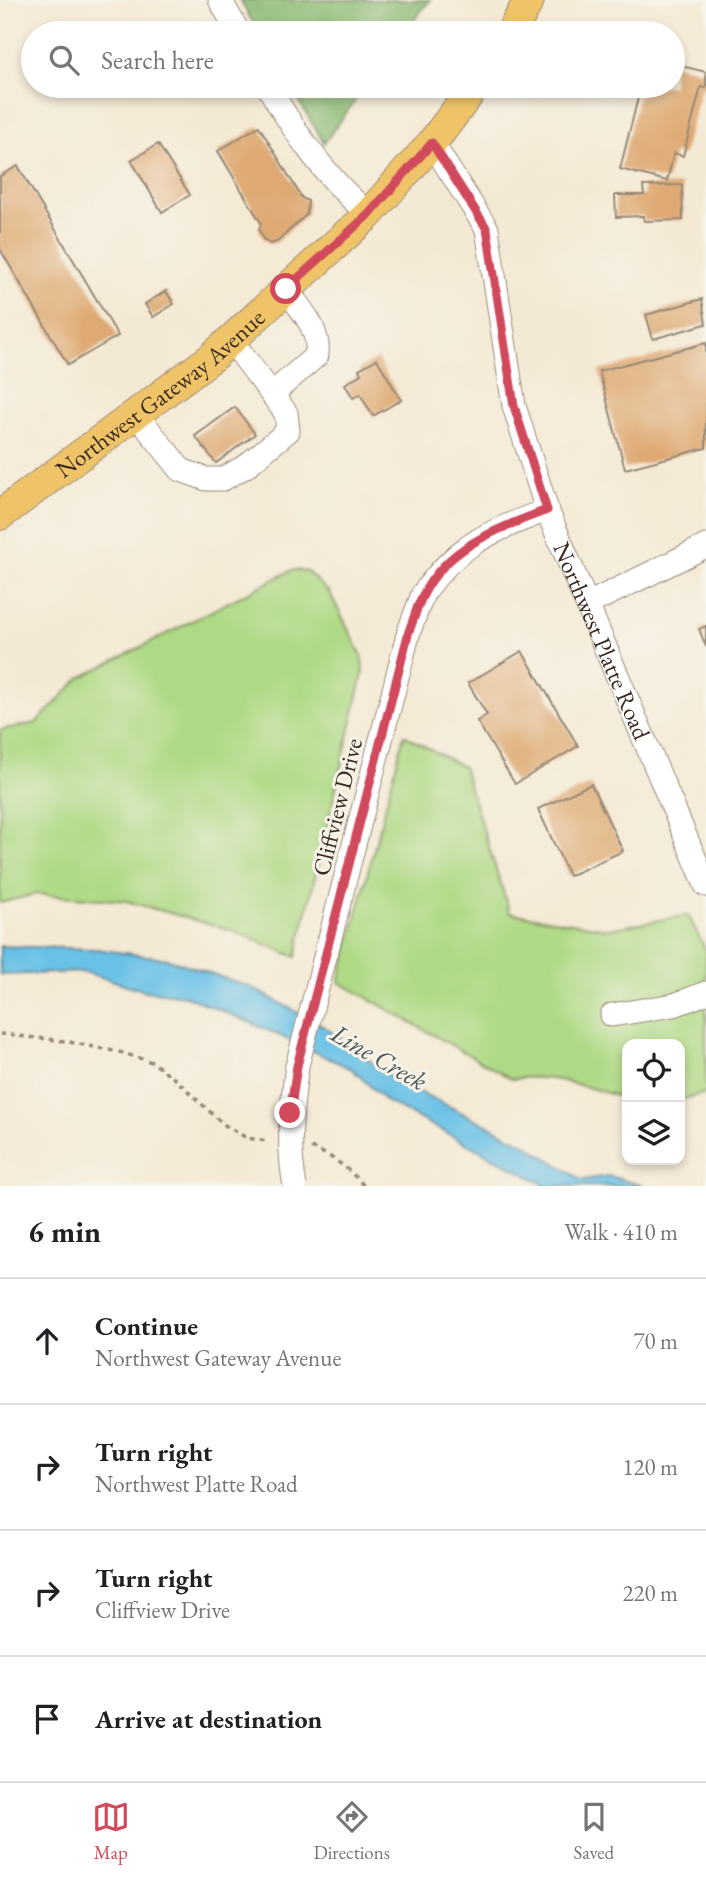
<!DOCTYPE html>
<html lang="en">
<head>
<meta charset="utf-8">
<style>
  :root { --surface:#fff; --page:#f6f6f6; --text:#202124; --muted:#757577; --line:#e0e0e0; --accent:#d1495b }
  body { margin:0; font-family:"EB Garamond",serif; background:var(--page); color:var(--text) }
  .controls { position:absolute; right:21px; bottom:21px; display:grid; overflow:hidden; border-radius:14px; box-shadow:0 4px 10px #0003 }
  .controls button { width:63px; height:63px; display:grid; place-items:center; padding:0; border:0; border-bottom:2px solid var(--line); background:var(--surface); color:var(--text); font:35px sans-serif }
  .stop { position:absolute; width:21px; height:21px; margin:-16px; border:5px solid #d1495b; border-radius:50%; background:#fff }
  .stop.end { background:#d1495b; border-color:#fff; box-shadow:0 2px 7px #0008 }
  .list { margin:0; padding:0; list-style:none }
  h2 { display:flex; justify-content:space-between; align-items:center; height:91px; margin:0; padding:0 28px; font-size:30px }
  h2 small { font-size:23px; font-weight:400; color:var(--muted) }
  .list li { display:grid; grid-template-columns:46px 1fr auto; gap:21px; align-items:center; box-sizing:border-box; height:126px; padding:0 28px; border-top:2px solid var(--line) }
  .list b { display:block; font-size:26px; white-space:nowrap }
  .list p { margin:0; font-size:23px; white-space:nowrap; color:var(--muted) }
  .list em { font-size:23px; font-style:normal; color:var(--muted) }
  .icon { flex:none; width:38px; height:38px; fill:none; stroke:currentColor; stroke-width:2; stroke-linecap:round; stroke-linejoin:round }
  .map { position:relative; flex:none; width:706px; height:1186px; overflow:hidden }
  .search { position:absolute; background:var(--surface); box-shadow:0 4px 10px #0003; left:21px; right:21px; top:21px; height:77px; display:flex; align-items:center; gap:18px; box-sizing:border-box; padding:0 24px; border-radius:38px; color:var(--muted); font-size:26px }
  .sheet { height:595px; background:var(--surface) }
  nav { display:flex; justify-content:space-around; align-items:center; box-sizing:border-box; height:98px; border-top:2px solid var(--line); background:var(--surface); font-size:19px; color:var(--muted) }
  nav a { display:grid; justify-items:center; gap:4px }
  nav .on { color:var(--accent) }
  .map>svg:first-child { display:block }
  .green { fill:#afd985; stroke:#758252; stroke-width:2 }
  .forest { fill:#8bb972; stroke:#637248; stroke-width:2 }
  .water { fill:#69c1e6; stroke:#527682; stroke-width:2 }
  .building { fill:#dea972 }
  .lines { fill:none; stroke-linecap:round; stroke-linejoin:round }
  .minor-casing { stroke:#988a79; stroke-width:25 }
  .major-casing { stroke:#988a79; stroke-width:32 }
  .path { stroke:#988a79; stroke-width:3.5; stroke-dasharray:5 5; stroke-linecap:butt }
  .minor { stroke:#fff; stroke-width:23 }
  .major { stroke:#efc469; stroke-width:30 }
  .minor-bridge-casing { stroke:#988a79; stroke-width:25; stroke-linecap:butt }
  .minor-bridge { stroke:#fff; stroke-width:23 }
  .route { stroke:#d1495b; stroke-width:9 }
  .labels { text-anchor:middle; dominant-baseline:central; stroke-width:6; stroke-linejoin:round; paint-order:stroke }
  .street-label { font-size:24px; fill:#3b2a1e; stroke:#f7f3e8 }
  .water-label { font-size:26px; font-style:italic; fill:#49575a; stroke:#f7f3e8 }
</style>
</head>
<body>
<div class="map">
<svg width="706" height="1186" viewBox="0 0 706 1186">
  <rect width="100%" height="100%" fill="#f7f3e8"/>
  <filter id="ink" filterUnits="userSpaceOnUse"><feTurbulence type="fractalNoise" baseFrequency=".0143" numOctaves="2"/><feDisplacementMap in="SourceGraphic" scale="14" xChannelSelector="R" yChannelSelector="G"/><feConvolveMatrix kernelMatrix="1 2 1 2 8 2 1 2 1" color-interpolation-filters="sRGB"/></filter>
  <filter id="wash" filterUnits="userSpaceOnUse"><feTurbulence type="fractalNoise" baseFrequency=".00686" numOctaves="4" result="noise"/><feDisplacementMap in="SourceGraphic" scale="28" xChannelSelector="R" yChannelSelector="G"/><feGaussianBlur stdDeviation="1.57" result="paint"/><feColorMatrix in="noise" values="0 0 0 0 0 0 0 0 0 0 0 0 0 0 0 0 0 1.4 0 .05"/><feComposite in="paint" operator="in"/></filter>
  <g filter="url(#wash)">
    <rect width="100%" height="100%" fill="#f4e9d4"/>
    <g class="green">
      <polygon points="292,570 306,571 330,593 362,656 363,674 296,957 231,930 126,901 36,894 0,903 0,730 36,723 80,678"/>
      <path d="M404 735 463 767 510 913 608 929 688 915 706 951V1093L680 1100V1044H627V1099C591 1089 550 1072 512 1079L339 982Z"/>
    </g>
    <g class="forest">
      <polygon points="240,0 430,0 404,33 259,33"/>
      <polygon points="290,86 366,86 324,143"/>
    </g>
    <polygon class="water" points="0,946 96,949 169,959 250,987 325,1027 397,1081 522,1142 582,1180 609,1176 644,1186 543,1186 542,1183 387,1102 352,1069 263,1028 186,996 146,991 85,972 0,975"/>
    <g id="blocks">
      <g class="building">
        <polygon points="673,64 706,72 706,88 701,87 683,156 674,153 667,181 620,169 641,86 673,86"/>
        <polygon points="259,126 302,198 308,201 307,214 277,242 270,244 264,240 259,230 261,223 218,151"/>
        <polygon points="158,144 190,195 162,212 131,160"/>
        <polygon points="18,166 118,336 68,365 0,249 0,176"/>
        <polygon points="682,185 683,220 644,221 643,216 616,217 615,195 644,195 643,186"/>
        <polygon points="166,291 174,304 153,317 145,304"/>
        <polygon points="702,299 706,324 653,339 646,315"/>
        <polygon points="706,343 706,448 625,469 599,371"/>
        <polygon points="377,359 401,400 373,416 360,394 353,398 345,384 361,374 359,369"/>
        <polygon points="235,407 255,434 216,463 195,436"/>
        <polygon points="706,626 706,647 699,629"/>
        <polygon points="522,651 578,746 515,784 477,721 487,715 468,683"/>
        <polygon points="591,784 623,851 569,876 538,809"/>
      </g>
    </g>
  </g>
  <g filter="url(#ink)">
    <use href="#blocks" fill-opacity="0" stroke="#988a79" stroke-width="2"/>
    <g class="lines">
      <g class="minor-casing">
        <g id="minor">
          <polyline points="220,0 239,33"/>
          <path d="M268 86C295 133 327 180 369 214"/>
          <path id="s1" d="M432 143 487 229 514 406 547 510 706 885"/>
          <path d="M272 394 317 355C320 328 301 310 286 289"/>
          <polyline points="136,414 181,470 206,479 223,479 246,466 288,431 286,413 231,340"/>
          <path d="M423 594C458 543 492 531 547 510"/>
          <polyline points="588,604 706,546"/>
          <polyline points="612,1015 674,1005 706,993"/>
        </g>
      </g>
      <g class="major-casing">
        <g id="major">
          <polyline points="511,33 529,0"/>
          <path id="s2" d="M0 515 211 358 369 214 432 143 475 86"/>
        </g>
      </g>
      <g class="path">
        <polyline points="0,1034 65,1041 123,1053 152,1062 175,1079 223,1124 247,1138 268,1141"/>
        <path d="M311 1148C333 1156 348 1168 364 1186"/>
      </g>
      <use href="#minor" class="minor"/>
      <use href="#major" class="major"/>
      <g class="minor-bridge-casing">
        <path id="minor-bridge" d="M295 1186C287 1143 291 1109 297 1066L409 631 423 594"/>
      </g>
      <use href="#minor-bridge" class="minor-bridge"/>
    </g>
  </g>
  <g class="lines" filter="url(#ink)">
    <path class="route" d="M286 289 369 214 432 143 487 229 514 406 547 510C500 528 447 546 423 595 417 606 414 619 409 631L297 1066 290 1113"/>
  </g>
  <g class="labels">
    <g class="street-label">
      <text stroke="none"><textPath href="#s2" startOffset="201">Northwest Gateway Avenue</textPath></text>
      <text stroke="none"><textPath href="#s1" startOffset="532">Northwest Platte Road</textPath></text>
      <text transform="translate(337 807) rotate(-76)">Cliffview Drive</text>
    </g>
    <g class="water-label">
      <text transform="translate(379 1057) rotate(30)">Line Creek</text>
    </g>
  </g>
</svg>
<div class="controls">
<button><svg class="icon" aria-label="locate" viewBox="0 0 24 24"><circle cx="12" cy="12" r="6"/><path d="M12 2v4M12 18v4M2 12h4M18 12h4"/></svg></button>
<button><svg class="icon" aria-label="layers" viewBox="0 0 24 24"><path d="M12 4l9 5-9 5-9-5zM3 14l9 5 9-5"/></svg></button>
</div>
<div class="stop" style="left:286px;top:289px"></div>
<div class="stop end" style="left:290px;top:1113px"></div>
<div class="search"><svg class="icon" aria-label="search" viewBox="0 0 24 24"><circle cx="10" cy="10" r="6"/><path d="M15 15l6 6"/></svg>Search here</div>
</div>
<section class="sheet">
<h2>6 min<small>Walk · 410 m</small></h2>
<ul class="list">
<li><svg class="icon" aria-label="ahead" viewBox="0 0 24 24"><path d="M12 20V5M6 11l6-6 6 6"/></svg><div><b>Continue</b><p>Northwest Gateway Avenue</p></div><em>70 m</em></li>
<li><svg class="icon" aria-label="right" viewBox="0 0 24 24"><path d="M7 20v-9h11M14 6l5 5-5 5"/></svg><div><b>Turn right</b><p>Northwest Platte Road</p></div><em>120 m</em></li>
<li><svg class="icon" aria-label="right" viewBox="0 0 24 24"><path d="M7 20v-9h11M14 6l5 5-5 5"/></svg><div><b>Turn right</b><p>Cliffview Drive</p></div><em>220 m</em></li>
<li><svg class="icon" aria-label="arrive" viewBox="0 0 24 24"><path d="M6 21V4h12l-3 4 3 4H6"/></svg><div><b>Arrive at destination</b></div></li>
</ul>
</section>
<nav>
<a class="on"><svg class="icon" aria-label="map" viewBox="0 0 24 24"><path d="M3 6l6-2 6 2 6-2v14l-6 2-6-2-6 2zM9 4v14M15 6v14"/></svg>Map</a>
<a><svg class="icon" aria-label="directions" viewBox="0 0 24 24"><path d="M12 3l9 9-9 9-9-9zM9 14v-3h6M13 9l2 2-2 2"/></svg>Directions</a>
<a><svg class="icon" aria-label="saved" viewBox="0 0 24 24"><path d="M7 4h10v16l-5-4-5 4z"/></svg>Saved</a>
</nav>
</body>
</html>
